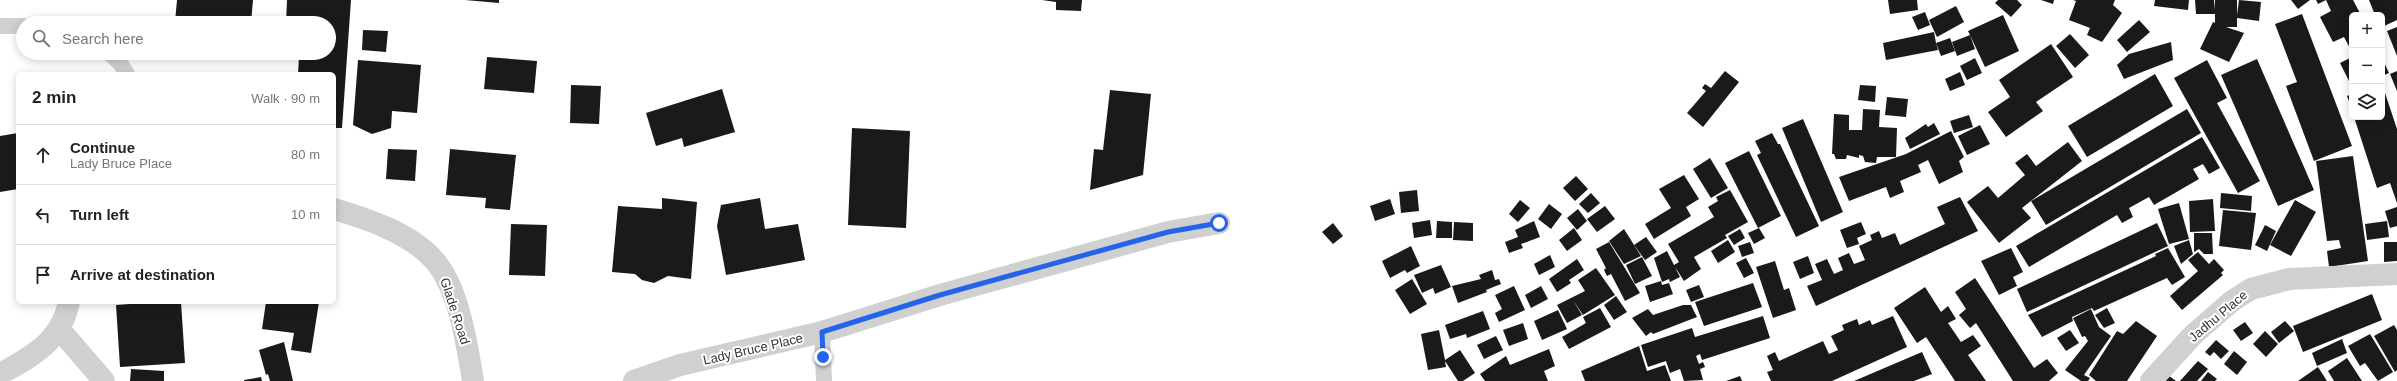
<!DOCTYPE html>
<html lang="en">
<head>
<meta charset="utf-8">
<style>
  :root { --surface:#fff; --page:#f2f2f2; --text:#222; --muted:#767676; --line:#e0e0e0 }
  body { margin:0; font-family:Arial,sans-serif; background:var(--page); color:var(--text) }
  .controls { position:absolute; right:12px; top:12px; display:grid; overflow:hidden; border-radius:6px; box-shadow:0 2px 10px #0003 }
  .controls button { width:36px; height:36px; display:grid; place-items:center; padding:0; border:0; border-bottom:1px solid var(--line); background:var(--surface); color:var(--text); font:20px sans-serif }
  .stop { position:absolute; width:12px; height:12px; margin:-9px; border:3px solid #2563eb; border-radius:50%; background:#fff }
  .stop.end { background:#2563eb; border-color:#fff; box-shadow:0 1px 4px #0008 }
  .list { margin:0; padding:0; list-style:none }
  h2 { display:flex; justify-content:space-between; align-items:center; height:52px; margin:0; padding:0 16px; font-size:17px }
  h2 small { font-size:13px; font-weight:400; color:var(--muted) }
  .list li { display:grid; grid-template-columns:26px 1fr auto; gap:12px; align-items:center; box-sizing:border-box; height:60px; padding:0 16px; border-top:1px solid var(--line) }
  .list b { display:block; font-size:15px; white-space:nowrap }
  .list p { margin:0; font-size:13px; white-space:nowrap; color:var(--muted) }
  .list em { font-size:13px; font-style:normal; color:var(--muted) }
  .icon { flex:none; width:22px; height:22px; fill:none; stroke:currentColor; stroke-width:2; stroke-linecap:round; stroke-linejoin:round }
  .map { position:relative; flex:none; width:2397px; height:381px; overflow:hidden }
  .search { position:absolute; background:var(--surface); box-shadow:0 2px 10px #0003; left:16px; top:16px; width:320px; height:44px; display:flex; align-items:center; gap:10px; box-sizing:border-box; padding:0 14px; border-radius:22px; color:var(--muted); font-size:15px }
  .panel { position:absolute; background:var(--surface); box-shadow:0 2px 10px #0003; left:16px; top:72px; width:320px; height:232px; border-radius:6px }
  .map>svg:first-child { display:block }
  .building { fill:#1a1a1a }
  .lines { fill:none; stroke-linecap:round; stroke-linejoin:round }
  .service { stroke:#d0d0d0; stroke-width:16 }
  .minor { stroke:#d0d0d0; stroke-width:22 }
  .route { stroke:#2563eb; stroke-width:5 }
  .labels { text-anchor:middle; dominant-baseline:central; stroke-width:4; stroke-linejoin:round; paint-order:stroke }
  .street-label { font-size:13px; fill:#333; stroke:#fff }
</style>
</head>
<body>
<div class="map">
<svg width="2397" height="381" viewBox="0 0 2397 381">
  <rect width="100%" height="100%" fill="#fff"/>
  <g class="building">
    <polygon points="177,0 253,0 251,23 175,22"/>
    <polygon points="287,0 351,0 342,128 336,128 335,150 334,74 298,74 299,57 283,56 283,53 329,53 329,23 286,23"/>
    <polygon points="465,0 499,0 499,3"/>
    <polygon points="1042,0 1082,0 1081,11 1056,10 1056,2"/>
    <polygon points="1888,0 1917,0 1918,10 1890,14"/>
    <polygon points="1998,0 2017,0 2022,5 2011,17 1995,3"/>
    <polygon points="2041,0 2054,0 2053,4"/>
    <polygon points="2073,0 2115,0 2113,5 2122,13 2102,42 2087,35 2090,28 2069,20 2076,1"/>
    <polygon points="2155,0 2189,0 2188,10 2154,6"/>
    <polygon points="2195,0 2214,0 2215,10 2215,0 2237,0 2237,15 2239,0 2261,2 2259,21 2237,18 2237,27 2226,27 2244,33 2229,62 2200,49 2213,22 2215,23 2215,14 2196,14"/>
    <polygon points="2291,0 2310,0 2298,9"/>
    <polygon points="2316,0 2326,0 2318,4"/>
    <polygon points="2326,0 2353,0 2361,15 2352,15 2352,52 2344,37 2333,42 2320,17 2331,11"/>
    <polygon points="2369,0 2397,0 2397,20 2382,27 2382,15 2375,15"/>
    <polygon points="1956,6 1964,22 1937,37 1929,20"/>
    <polygon points="1925,12 1930,25 1918,30 1912,17"/>
    <polygon points="2302,14 2352,146 2314,161 2286,86 2297,82 2275,24"/>
    <polygon points="2003,15 2019,51 1985,67 1968,31"/>
    <polygon points="2139,20 2150,32 2127,52 2117,40"/>
    <polygon points="2397,27 2397,56 2387,31"/>
    <polygon points="363,30 388,31 386,52 362,50"/>
    <polygon points="1934,32 1936,43 1950,38 1955,51 1941,56 1936,43 1938,50 1886,60 1883,43"/>
    <polygon points="2070,34 2089,55 2075,68 2056,46"/>
    <polygon points="1970,35 1975,49 1957,56 1952,42"/>
    <polygon points="2171,42 2173,60 2124,79 2117,65 2129,54"/>
    <polygon points="2051,44 2073,77 2036,102 2043,111 2006,137 1988,112 2010,97 1999,80"/>
    <polygon points="487,57 537,61 534,93 484,89"/>
    <polygon points="2352,57 2352,87 2340,63"/>
    <polygon points="1975,58 1982,73 1967,80 1960,66"/>
    <polygon points="2382,58 2389,73 2382,76"/>
    <polygon points="2257,59 2314,190 2278,206 2221,75"/>
    <polygon points="358,60 421,65 417,113 392,111 391,128 372,134 353,125"/>
    <polygon points="2207,60 2227,98 2217,103 2260,181 2238,193 2174,78"/>
    <polygon points="1725,71 1739,82 1703,127 1687,113 1706,91 1702,88 1705,84 1711,88"/>
    <polygon points="2397,71 2397,91 2390,74"/>
    <polygon points="1960,72 1965,85 1950,91 1945,79"/>
    <polygon points="2155,74 2173,106 2087,157 2068,126"/>
    <polygon points="2382,84 2397,129 2397,203 2390,183 2377,188 2354,117 2382,117"/>
    <polygon points="571,85 601,86 599,124 570,123"/>
    <polygon points="1860,85 1876,86 1875,102 1858,100"/>
    <polygon points="722,89 735,132 684,147 682,138 656,146 646,113"/>
    <polygon points="1110,90 1151,94 1143,175 1090,190 1094,149 1103,150"/>
    <polygon points="2352,94 2352,109 2347,96"/>
    <polygon points="1887,97 1908,99 1906,117 1885,115"/>
    <polygon points="1863,109 1880,110 1879,127 1897,128 1896,157 1877,157 1876,163 1865,162 1863,156 1859,155 1859,158 1847,155 1846,159 1836,159 1834,154 1832,154 1834,114 1849,115 1849,130 1862,130"/>
    <polygon points="2187,109 2201,133 2046,225 2031,201"/>
    <polygon points="1969,115 1973,127 1954,133 1950,121"/>
    <polygon points="1803,119 1843,212 1821,222 1782,128"/>
    <polygon points="1934,123 1940,134 1910,149 1905,138 1926,124 1928,127"/>
    <polygon points="1980,125 1990,144 1967,155 1958,136"/>
    <polygon points="852,128 910,131 906,228 848,225"/>
    <polygon points="1951,131 1964,157 1959,161 1963,172 1939,184 1928,160 1918,165 1921,172 1900,181 1904,192 1890,198 1886,187 1849,201 1839,177 1906,154"/>
    <polygon points="18,133 18,189 0,192 0,136"/>
    <polygon points="1772,133 1778,144 1780,144 1819,226 1796,237 1757,155 1761,153 1755,141"/>
    <polygon points="2202,137 2220,168 2209,174 2203,164 2193,169 2199,179 2154,205 2149,197 2129,208 2133,217 2122,223 2117,215 2029,267 2016,246"/>
    <polygon points="2068,142 2082,161 2022,208 2031,218 1999,243 1967,202 1988,186 1998,198 2025,175 2015,163 2027,154 2036,166"/>
    <polygon points="388,149 417,150 415,181 386,179"/>
    <polygon points="450,149 516,155 510,210 485,208 486,198 446,195"/>
    <polygon points="1749,151 1781,216 1758,228 1725,163"/>
    <polygon points="2353,156 2368,261 2329,267 2327,251 2341,248 2339,240 2327,241 2316,161"/>
    <polygon points="1710,158 1728,188 1711,198 1693,169"/>
    <polygon points="1684,175 1699,199 1686,207 1691,216 1654,239 1645,224 1671,208 1659,189"/>
    <polygon points="1576,176 1588,189 1575,201 1563,188"/>
    <polygon points="1417,190 1419,211 1401,213 1399,192"/>
    <polygon points="1730,190 1748,222 1725,235 1727,238 1694,257 1701,269 1684,281 1675,267 1680,277 1670,282 1669,279 1662,282 1654,258 1667,251 1674,265 1679,262 1668,244 1714,217 1708,207 1718,201 1716,197"/>
    <polygon points="1591,193 1600,203 1588,213 1579,204"/>
    <polygon points="2221,193 2252,196 2251,211 2220,208"/>
    <polygon points="1960,197 1978,231 1816,306 1807,286 1822,280 1815,264 1827,259 1834,274 1843,270 1838,258 1849,253 1854,264 1865,260 1859,246 1872,240 1870,235 1879,231 1882,238 1895,233 1900,245 1945,224 1937,207"/>
    <polygon points="662,198 697,202 691,279 668,276 654,283 642,280 635,274 612,272 618,206 662,209"/>
    <polygon points="760,198 765,229 798,224 805,260 726,275 717,226 721,205"/>
    <polygon points="1390,199 1395,214 1375,221 1370,206"/>
    <polygon points="2213,199 2215,231 2190,232 2189,201"/>
    <polygon points="1520,200 1530,208 1518,222 1509,214"/>
    <polygon points="2295,200 2316,212 2291,256 2270,245"/>
    <polygon points="2179,203 2189,239 2169,244 2158,209"/>
    <polygon points="1549,204 1562,214 1551,229 1538,219"/>
    <polygon points="1605,206 1615,219 1597,232 1587,219"/>
    <polygon points="2397,207 2397,226 2390,228 2385,211"/>
    <polygon points="1578,209 1587,221 1577,230 1567,218"/>
    <polygon points="2223,210 2256,213 2251,250 2219,246"/>
    <polygon points="1430,220 1432,235 1414,238 1412,223"/>
    <polygon points="1437,221 1452,222 1452,238 1436,238"/>
    <polygon points="1534,221 1540,237 1521,244 1523,248 1509,253 1505,242 1518,237 1515,230"/>
    <polygon points="2387,221 2389,237 2367,240 2365,224"/>
    <polygon points="1454,222 1473,223 1473,241 1453,240"/>
    <polygon points="1861,222 1866,234 1857,238 1859,244 1847,248 1840,230"/>
    <polygon points="1333,223 1343,236 1333,244 1322,232"/>
    <polygon points="2157,223 2168,246 2027,312 2017,289"/>
    <polygon points="511,224 547,225 545,276 509,275"/>
    <polygon points="2265,225 2276,231 2267,251 2255,245"/>
    <polygon points="1574,228 1582,240 1567,251 1559,240"/>
    <polygon points="1759,228 1765,238 1754,244 1748,233"/>
    <polygon points="1624,229 1641,256 1624,264 1609,241"/>
    <polygon points="1740,229 1745,238 1734,245 1728,236"/>
    <polygon points="2194,233 2212,233 2213,254 2204,254 2199,249 2194,252"/>
    <polygon points="1646,237 1657,252 1645,260 1634,245"/>
    <polygon points="1728,240 1735,252 1718,263 1711,251"/>
    <polygon points="2189,240 2193,254 2181,264 2174,246"/>
    <polygon points="1609,242 1640,293 1625,301 1611,274 1607,276 1604,270 1606,268 1596,249"/>
    <polygon points="1750,242 1754,253 1742,257 1738,246"/>
    <polygon points="2384,242 2397,242 2397,261 2384,262"/>
    <polygon points="1411,246 1420,266 1407,273 1405,270 1390,278 1382,261"/>
    <polygon points="2011,248 2023,272 2013,277 2017,286 1999,295 1981,261"/>
    <polygon points="2168,248 2185,277 2172,285 2167,278 2094,311 2092,308 2072,317 2073,321 2042,337 2028,315 2156,256 2155,254"/>
    <polygon points="2198,252 2209,264 2214,259 2224,270 2221,273 2223,275 2182,310 2170,296 2198,271 2188,260"/>
    <polygon points="1550,255 1555,267 1539,275 1534,264"/>
    <polygon points="1808,256 1814,273 1800,279 1793,262"/>
    <polygon points="1642,257 1652,276 1635,284 1626,265"/>
    <polygon points="1746,258 1754,273 1744,278 1736,263"/>
    <polygon points="1577,259 1584,270 1569,280 1571,283 1557,292 1549,279"/>
    <polygon points="1775,261 1784,290 1789,288 1796,310 1773,318 1756,267"/>
    <polygon points="1441,265 1451,287 1435,294 1433,288 1422,293 1414,275"/>
    <polygon points="1596,268 1615,295 1583,315 1573,300 1582,315 1567,323 1557,305 1585,291 1578,280"/>
    <polygon points="1492,270 1495,280 1499,279 1501,284 1486,290 1487,292 1458,303 1452,286 1481,279 1479,275"/>
    <polygon points="1975,278 2034,368 2047,359 2058,373 2049,381 2013,381 1976,323 1970,328 1959,315 1966,309 1955,292"/>
    <polygon points="1412,279 1427,304 1410,314 1395,290"/>
    <polygon points="1661,281 1662,285 1669,283 1673,294 1650,302 1645,286"/>
    <polygon points="1753,283 1762,307 1704,326 1695,302"/>
    <polygon points="1699,285 1704,297 1691,302 1686,290"/>
    <polygon points="1514,286 1525,310 1499,322 1495,313 1502,309 1495,295"/>
    <polygon points="1541,286 1548,299 1531,308 1525,295"/>
    <polygon points="1925,287 1941,312 1948,306 1956,319 1948,323 1961,342 1973,335 1981,346 1968,355 1986,381 1955,381 1926,337 1917,343 1894,308"/>
    <polygon points="2372,294 2382,320 2303,352 2293,326"/>
    <polygon points="1616,296 1627,312 1614,320 1604,305"/>
    <polygon points="158,302 181,302 185,363 120,367 116,305"/>
    <polygon points="266,302 319,302 311,353 291,350 294,333 262,329"/>
    <polygon points="1683,305 1691,305 1697,317 1653,334 1651,332 1646,336 1632,318 1648,309 1653,315"/>
    <polygon points="1600,308 1611,327 1569,349 1562,337 1586,323 1583,317"/>
    <polygon points="2107,308 2115,323 2104,328 2095,315"/>
    <polygon points="2091,309 2099,327 2111,336 2084,375 2090,378 2088,381 2081,381 2065,370 2088,341 2085,336 2082,337 2073,318"/>
    <polygon points="1558,310 1567,329 1542,340 1534,321"/>
    <polygon points="1483,311 1490,329 1467,338 1466,334 1450,339 1445,325"/>
    <polygon points="1763,316 1770,338 1702,360 1700,354 1696,356 1699,364 1703,362 1705,367 1700,369 1703,380 1684,381 1680,369 1670,373 1666,361 1648,367 1641,345 1692,328 1695,337"/>
    <polygon points="1893,316 1907,347 1832,381 1771,381 1767,372 1773,370 1767,356 1775,352 1779,361 1823,341 1829,354 1838,350 1831,336 1844,330 1842,325 1857,319 1859,325 1870,320 1872,325"/>
    <polygon points="2136,321 2157,336 2127,381 2096,381 2089,375 2117,331 2123,334"/>
    <polygon points="2285,321 2294,331 2279,343 2271,332"/>
    <polygon points="2245,322 2253,333 2241,341 2233,330"/>
    <polygon points="1523,323 1528,339 1509,346 1503,330"/>
    <polygon points="2394,325 2397,330 2397,370 2395,372 2374,336"/>
    <polygon points="1439,330 1445,360 1460,350 1475,373 1463,381 1458,381 1445,361 1446,367 1428,370 1421,334"/>
    <polygon points="2070,330 2079,343 2066,351 2057,338"/>
    <polygon points="2265,331 2278,344 2266,357 2253,344"/>
    <polygon points="2370,334 2393,372 2378,381 2365,363 2360,366 2348,346"/>
    <polygon points="1496,336 1503,350 1484,359 1477,345"/>
    <polygon points="2342,339 2347,353 2317,366 2312,353"/>
    <polygon points="2216,340 2229,351 2221,359 2214,352 2210,356 2205,352"/>
    <polygon points="284,342 293,381 270,381 268,374 266,375 259,350"/>
    <polygon points="1639,346 1647,371 1665,365 1671,381 1585,381 1581,371"/>
    <polygon points="1549,349 1555,366 1544,371 1548,381 1485,381 1480,374 1506,356 1510,365"/>
    <polygon points="2234,351 2247,362 2237,375 2224,364"/>
    <polygon points="1922,352 1932,374 1914,381 1854,381"/>
    <polygon points="2347,358 2362,381 2334,381 2328,371"/>
    <polygon points="2198,361 2208,369 2197,381 2180,381"/>
    <polygon points="2318,367 2327,381 2298,381"/>
    <polygon points="131,369 164,371 164,381 130,381"/>
    <polygon points="2208,372 2217,379 2215,381 2201,381"/>
    <polygon points="2168,375 2176,381 2163,381"/>
    <polygon points="1740,376 1742,381 1726,381"/>
    <polygon points="261,377 262,381 244,381 244,380"/>
  </g>
  <g class="lines">
    <g class="service">
      <polyline points="0,26 23,26"/>
      <polyline points="109,53 120,63 127,74"/>
      <polyline points="822,332 824,381"/>
    </g>
    <g class="minor">
      <path d="M334 209C368 219 410 233 434 260 459 288 467 345 473 381"/>
      <polyline points="60,330 104,381"/>
      <path d="M0 374C33 356 61 341 69 302"/>
      <polyline points="634,381 680,365 822,332 940,295 1168,232 1219,223"/>
      <polyline points="2151,381 2193,335 2232,301 2251,289 2289,279 2397,274"/>
    </g>
  </g>
  <g class="lines">
    <polyline class="route" points="823,357 822,332 940,295 1168,232 1219,223"/>
  </g>
  <g class="labels">
    <g class="street-label">
      <text transform="translate(455 311) rotate(72)">Glade Road</text>
      <text transform="translate(2218 316) rotate(-40)">Jadhu Place</text>
      <text transform="translate(753 349) rotate(-13)">Lady Bruce Place</text>
    </g>
  </g>
</svg>
<div class="controls">
<button>+</button>
<button>−</button>
<button><svg class="icon" aria-label="layers" viewBox="0 0 24 24"><path d="M12 4l9 5-9 5-9-5zM3 14l9 5 9-5"/></svg></button>
</div>
<div class="stop" style="left:1219px;top:223px"></div>
<div class="stop end" style="left:823px;top:357px"></div>
<div class="search"><svg class="icon" aria-label="search" viewBox="0 0 24 24"><circle cx="10" cy="10" r="6"/><path d="M15 15l6 6"/></svg>Search here</div>
<section class="panel">
<h2>2 min<small>Walk · 90 m</small></h2>
<ul class="list">
<li><svg class="icon" aria-label="ahead" viewBox="0 0 24 24"><path d="M12 20V5M6 11l6-6 6 6"/></svg><div><b>Continue</b><p>Lady Bruce Place</p></div><em>80 m</em></li>
<li><svg class="icon" aria-label="left" viewBox="0 0 24 24"><path d="M17 20v-9H6M10 6l-5 5 5 5"/></svg><div><b>Turn left</b></div><em>10 m</em></li>
<li><svg class="icon" aria-label="arrive" viewBox="0 0 24 24"><path d="M6 21V4h12l-3 4 3 4H6"/></svg><div><b>Arrive at destination</b></div></li>
</ul>
</section>
</div>
</body>
</html>
